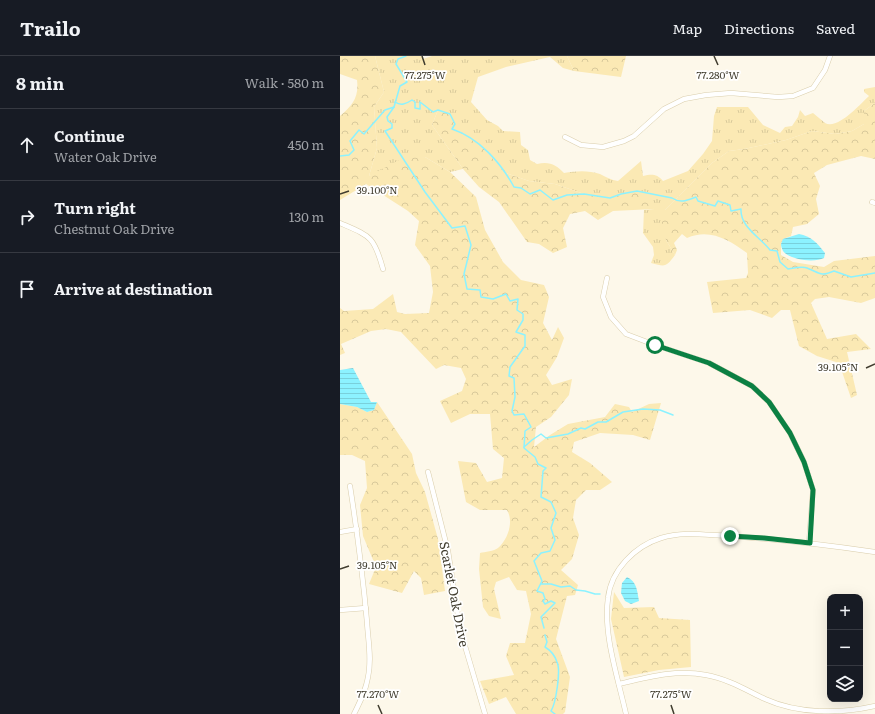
<!DOCTYPE html>
<html lang="en">
<head>
<meta charset="utf-8">
<style>
  :root { --surface:#171b24; --page:#20242c; --text:#f1f3f6; --muted:#9ea1a6; --line:#363941 }
  body { margin:0; font-family:Literata,serif; background:var(--page); color:var(--text) }
  .controls { position:absolute; right:12px; bottom:12px; display:grid; overflow:hidden; border-radius:8px; box-shadow:0 4px 16px #0002 }
  .controls button { width:36px; height:36px; display:grid; place-items:center; padding:0; border:0; border-bottom:1px solid var(--line); background:var(--surface); color:var(--text); font:20px sans-serif }
  .stop { position:absolute; width:12px; height:12px; margin:-9px; border:3px solid #0b8043; border-radius:50%; background:#fff }
  .stop.end { background:#0b8043; border-color:#fff; box-shadow:0 1px 4px #0008 }
  .list { margin:0; padding:0; list-style:none }
  h2 { display:flex; justify-content:space-between; align-items:center; height:52px; margin:0; padding:0 16px; font-size:17px }
  h2 small { font-size:13px; font-weight:400; color:var(--muted) }
  .list li { display:grid; grid-template-columns:26px 1fr auto; gap:12px; align-items:center; box-sizing:border-box; height:72px; padding:0 16px; border-top:1px solid var(--line) }
  .list b { display:block; font-size:15px; white-space:nowrap }
  .list p { margin:0; font-size:13px; white-space:nowrap; color:var(--muted) }
  .list em { font-size:13px; font-style:normal; color:var(--muted) }
  .icon { flex:none; width:22px; height:22px; fill:none; stroke:currentColor; stroke-width:2; stroke-linecap:round; stroke-linejoin:round }
  .map { position:relative; flex:none; width:535px; height:658px; overflow:hidden }
  header { display:flex; align-items:center; gap:24px; box-sizing:border-box; height:56px; padding:0 20px; background:var(--surface); border-bottom:1px solid var(--line) }
  header strong { font-size:19px }
  nav { display:flex; gap:22px; margin-inline-start:auto; font-size:14px }
  main { display:flex }
  aside { flex:1; background:var(--surface) }
  .map>svg:first-child { display:block }
  .grass { fill:url(#grass-tufts) }
  .forest { fill:url(#forest-crowns) }
  .water { fill:url(#water-rules) }
  .lines { fill:none; stroke-linecap:round; stroke-linejoin:round }
  .stream { stroke:#8cf2ff; stroke-width:1.5 }
  .street-casing { stroke:#daceac; stroke-width:5.5 }
  .street { stroke:#fff; stroke-width:4.5 }
  .route { stroke:#0b8043; stroke-width:5 }
  .ticks { fill:none; stroke:#413d2f; stroke-width:1.5 }
  .labels { text-anchor:middle; dominant-baseline:central; stroke-width:3.5; stroke-linejoin:round; paint-order:stroke }
  .street-label { font-size:13px; fill:#413d2f; stroke:#fff }
  .ticks-label { font-size:10px; text-anchor:middle; fill:#413d2f; stroke:#fff; stroke-width:3.5; stroke-linejoin:round; paint-order:stroke }
</style>
</head>
<body>
<header>
<strong>Trailo</strong>
<nav><a>Map</a><a>Directions</a><a>Saved</a></nav>
</header>
<main>
<aside>
<h2>8 min<small>Walk · 580 m</small></h2>
<ul class="list">
<li><svg class="icon" aria-label="ahead" viewBox="0 0 24 24"><path d="M12 20V5M6 11l6-6 6 6"/></svg><div><b>Continue</b><p>Water Oak Drive</p></div><em>450 m</em></li>
<li><svg class="icon" aria-label="right" viewBox="0 0 24 24"><path d="M7 20v-9h11M14 6l5 5-5 5"/></svg><div><b>Turn right</b><p>Chestnut Oak Drive</p></div><em>130 m</em></li>
<li><svg class="icon" aria-label="arrive" viewBox="0 0 24 24"><path d="M6 21V4h12l-3 4 3 4H6"/></svg><div><b>Arrive at destination</b></div></li>
</ul>
</aside>
<div class="map">
<svg width="535" height="658" viewBox="0 0 535 658">
  <defs>
    <pattern id="grass-tufts" width="24" height="20" patternUnits="userSpaceOnUse"><rect width="24" height="20" fill="#fbe9b4"/><path d="M3 7l-1-3M5 7V3M7 7l1-3M15 17l-1-3M17 17v-4M19 17l1-3" fill="none" stroke="#d8c99b"/></pattern>
    <pattern id="forest-crowns" width="20" height="18" patternUnits="userSpaceOnUse"><rect width="20" height="18" fill="#fbe9b4"/><path d="M2 6a3 3 0 1 1 6 0M12 15a3 3 0 1 1 6 0" fill="none" stroke="#d8c99b"/></pattern>
    <pattern id="water-rules" width="6" height="5" patternUnits="userSpaceOnUse"><rect width="6" height="5" fill="#8cf2ff"/><path d="M0 2.5h6" fill="none" stroke="#7ad0db"/></pattern>
  </defs>
  <rect width="100%" height="100%" fill="#fdf8ea"/>
  <path class="grass" d="M35 0H81L83 3 92 0H227L234 15 223 12 210 1 166 11 138 21 131 46 147 64 158 70 163 75 180 76 181 89 188 94 190 104 197 108C210 105 216 109 224 117 236 115 248 114 260 118 266 121 271 124 278 125L301 105 303 120C312 118 317 118 323 125L348 115 363 98 372 85 374 60 377 51H408L423 69 440 77 445 71 452 70 458 61 460 54 465 60 473 57C477 60 481 64 485 67 498 74 520 48 529 40L524 36V33L535 31V47L524 55V68L512 75 495 78 472 75 446 84 404 93 389 95 372 107 325 154 326 184 335 199C326 211 326 211 311 207L314 199 313 191 303 177 304 154 314 153 281 138 270 142 244 138 215 128 189 125 166 117 142 90 121 76 112 73 115 68 110 58 98 54 92 69 123 113 110 116 85 101 29 120 37 92 34 51 44 36Z"/>
  <g class="forest">
    <path d="M0 0H35L44 36 34 51 37 92 29 120 63 102 85 101 110 116 136 141 145 174 163 206 181 224 204 229 209 241 203 267 212 284 218 271 224 282 217 301 206 319 212 329 232 323 229 339 211 361 196 371 194 391 210 379 228 368 265 361 275 348 289 351 292 356 309 348 321 347 310 384 293 379 260 377 234 386 232 396 250 407 272 426 260 434H246L236 444 233 462 239 479 232 503 221 514 238 529 235 539 227 540 216 583 230 621 225 656 223 658H176L166 641 149 648 140 625 174 619 166 600 170 587H185L191 558 186 535 177 534 169 521 156 526 154 533 161 563 149 560 143 551 139 513 140 497C145 496 154 495 158 492 168 483 174 466 167 454H140L126 446 118 405 136 407 147 426 162 422 164 402 153 393 150 358H130L111 367 100 345 122 335 126 323 121 312 104 309 96 313 61 276 46 273 31 275 1 288 5 297 0 299V252L4 255 33 253 53 238 57 256 65 258 89 257 93 236 90 210 75 189 79 165 68 155 26 128 0 144V60C13 49 19 41 17 24L0 18Z"/>
    <polygon points="227,0 286,0 281,21 234,15"/>
    <path d="M535 47V103L521 100 487 109 474 117 480 130 476 143 479 158 467 168 453 171 451 180 443 183 441 188V199L453 206 484 211 494 205 535 200V242L521 247 489 241 475 243 471 247 487 283 516 278 531 293 507 296 517 339 511 342 499 307 477 300 459 290 450 254H441L432 262 410 254 373 257 367 226 406 222 408 217 407 197C389 184 370 172 347 182L342 178 334 187 337 194 335 199 326 184 321 164 325 154 372 107 389 95 404 93 446 84 472 75 495 78 512 75 524 68V55Z"/>
    <polygon points="98,54 110,58 115,68 112,73 121,76 133,83 142,90 166,117 189,125 215,128 244,138 270,142 281,138 297,135 308,136 314,153 273,155 258,164 245,155 230,158 223,172 227,191 213,197 199,188 187,186 159,146 139,131 123,113 92,69"/>
    <polygon points="37,346 72,398 76,417 85,436 98,483 105,535 84,539 81,522 74,515 62,537 29,528 36,511 23,480 20,449 27,432 25,405 12,399 0,399 0,348 17,351 27,356 34,354"/>
    <polygon points="274,536 284,552 314,551 319,562 350,564 351,611 319,614 284,621 271,563"/>
  </g>
  <g class="water">
    <path d="M459 178C471 180 477 187 485 197L484 202C474 207 450 204 443 195 442 193 441 190 441 188L443 183Z"/>
    <polygon points="13,312 31,346 37,346 34,354 27,356 17,351 0,348 0,314"/>
    <path d="M287 521C297 526 297 534 299 545L291 548 285 545 281 537 282 527Z"/>
  </g>
  <g class="lines">
    <g class="stream">
      <path d="M55 46C61 50 66 48 72 44L75 46V52L80 53V46L93 56 98 54 110 58 115 68 112 73C139 82 161 107 174 131L181 132 190 138 200 134 213 144 227 139 244 138 270 142 281 138 297 135 332 142C341 148 348 144 356 141L358 145 375 150 378 145 390 149 391 155 401 153C400 171 420 181 430 194L437 195 440 206 448 213C454 212 462 210 467 212 480 217 480 221 494 215L511 221 535 217"/>
      <polyline points="54,51 47,61 48,65 52,68 52,72 45,75 85,136 112,172 125,170 131,189 124,218 127,233 140,234 141,241 153,243 166,238 170,245 178,243 177,254 183,258 183,264 176,276 185,279 185,290 170,311 169,320 174,322 175,341 172,355 174,359 184,358 191,371 185,375 184,392 195,401 198,408 206,412 203,415 201,441 211,446 216,457 211,472 215,484 210,495 201,497 194,505 202,525 197,535 203,537 205,543 203,545 205,548 211,545 215,547 201,561 204,572"/>
      <polyline points="0,100 9,99 14,94 10,85 19,74 24,78 45,54 54,51 60,30 67,26 56,8 58,3 66,0"/>
      <polyline points="184,391 192,384 201,378 206,382 228,378 241,372 245,373 258,366 266,366 283,356 303,353 320,354 333,359"/>
      <polyline points="201,528 211,528 221,531 230,530 236,534 245,535 255,538 260,538"/>
      <path d="M205 579 207 586 205 591C210 594 215 600 217 606 221 614 216 647 211 655L215 658"/>
    </g>
    <g class="street-casing">
      <g id="street">
        <polyline points="225,81 241,89 263,91 284,85 294,80 324,53 344,43 366,39 391,37 438,41 453,40 473,32 485,14 490,0"/>
        <polyline points="532,146 535,147"/>
        <path d="M0 167C30 180 34 180 43 213"/>
        <polyline points="267,222 263,241 271,261 286,278 315,289 369,307 412,330 429,346 450,377 464,406 473,434 469,487"/>
        <polyline points="88,416 108,495 120,573 145,658"/>
        <path d="M10 430C17 475 23 521 27 566 28 584 32 603 28 621 26 634 20 646 14 658"/>
        <polyline points="0,476 17,473"/>
        <polyline points="0,554 26,552"/>
        <path d="M279 628C308 621 337 613 366 619 388 623 406 634 425 643 458 658 500 658 535 650"/>
        <path d="M286 658C278 622 263 579 268 542 271 514 295 490 321 482 343 475 365 479 387 480 437 483 486 489 535 496"/>
      </g>
    </g>
    <use href="#street" class="street"/>
  </g>
  <g class="lines">
    <polyline class="route" points="315,289 369,307 412,330 429,346 450,377 464,406 473,434 470,487 424,482 390,480"/>
  </g>
  <path class="ticks" d="M82 0 85 9M374 0 378 9M0 138 9 135M526 312 535 308M0 513 9 510M38 649 42 658M331 649 334 658"/>
  <g class="labels">
    <g class="street-label">
      <text transform="translate(115 538) rotate(79)">Scarlet Oak Drive</text>
    </g>
  </g>
  <g class="ticks-label">
    <text x="85" y="23">77.275°W</text>
    <text x="378" y="23">77.280°W</text>
    <text x="37" y="138">39.100°N</text>
    <text x="498" y="315">39.105°N</text>
    <text x="37" y="513">39.105°N</text>
    <text x="38" y="642">77.270°W</text>
    <text x="331" y="642">77.275°W</text>
  </g>
</svg>
<div class="controls">
<button>+</button>
<button>−</button>
<button><svg class="icon" aria-label="layers" viewBox="0 0 24 24"><path d="M12 4l9 5-9 5-9-5zM3 14l9 5 9-5"/></svg></button>
</div>
<div class="stop" style="left:315px;top:289px"></div>
<div class="stop end" style="left:390px;top:480px"></div>
</div>
</main>
</body>
</html>
